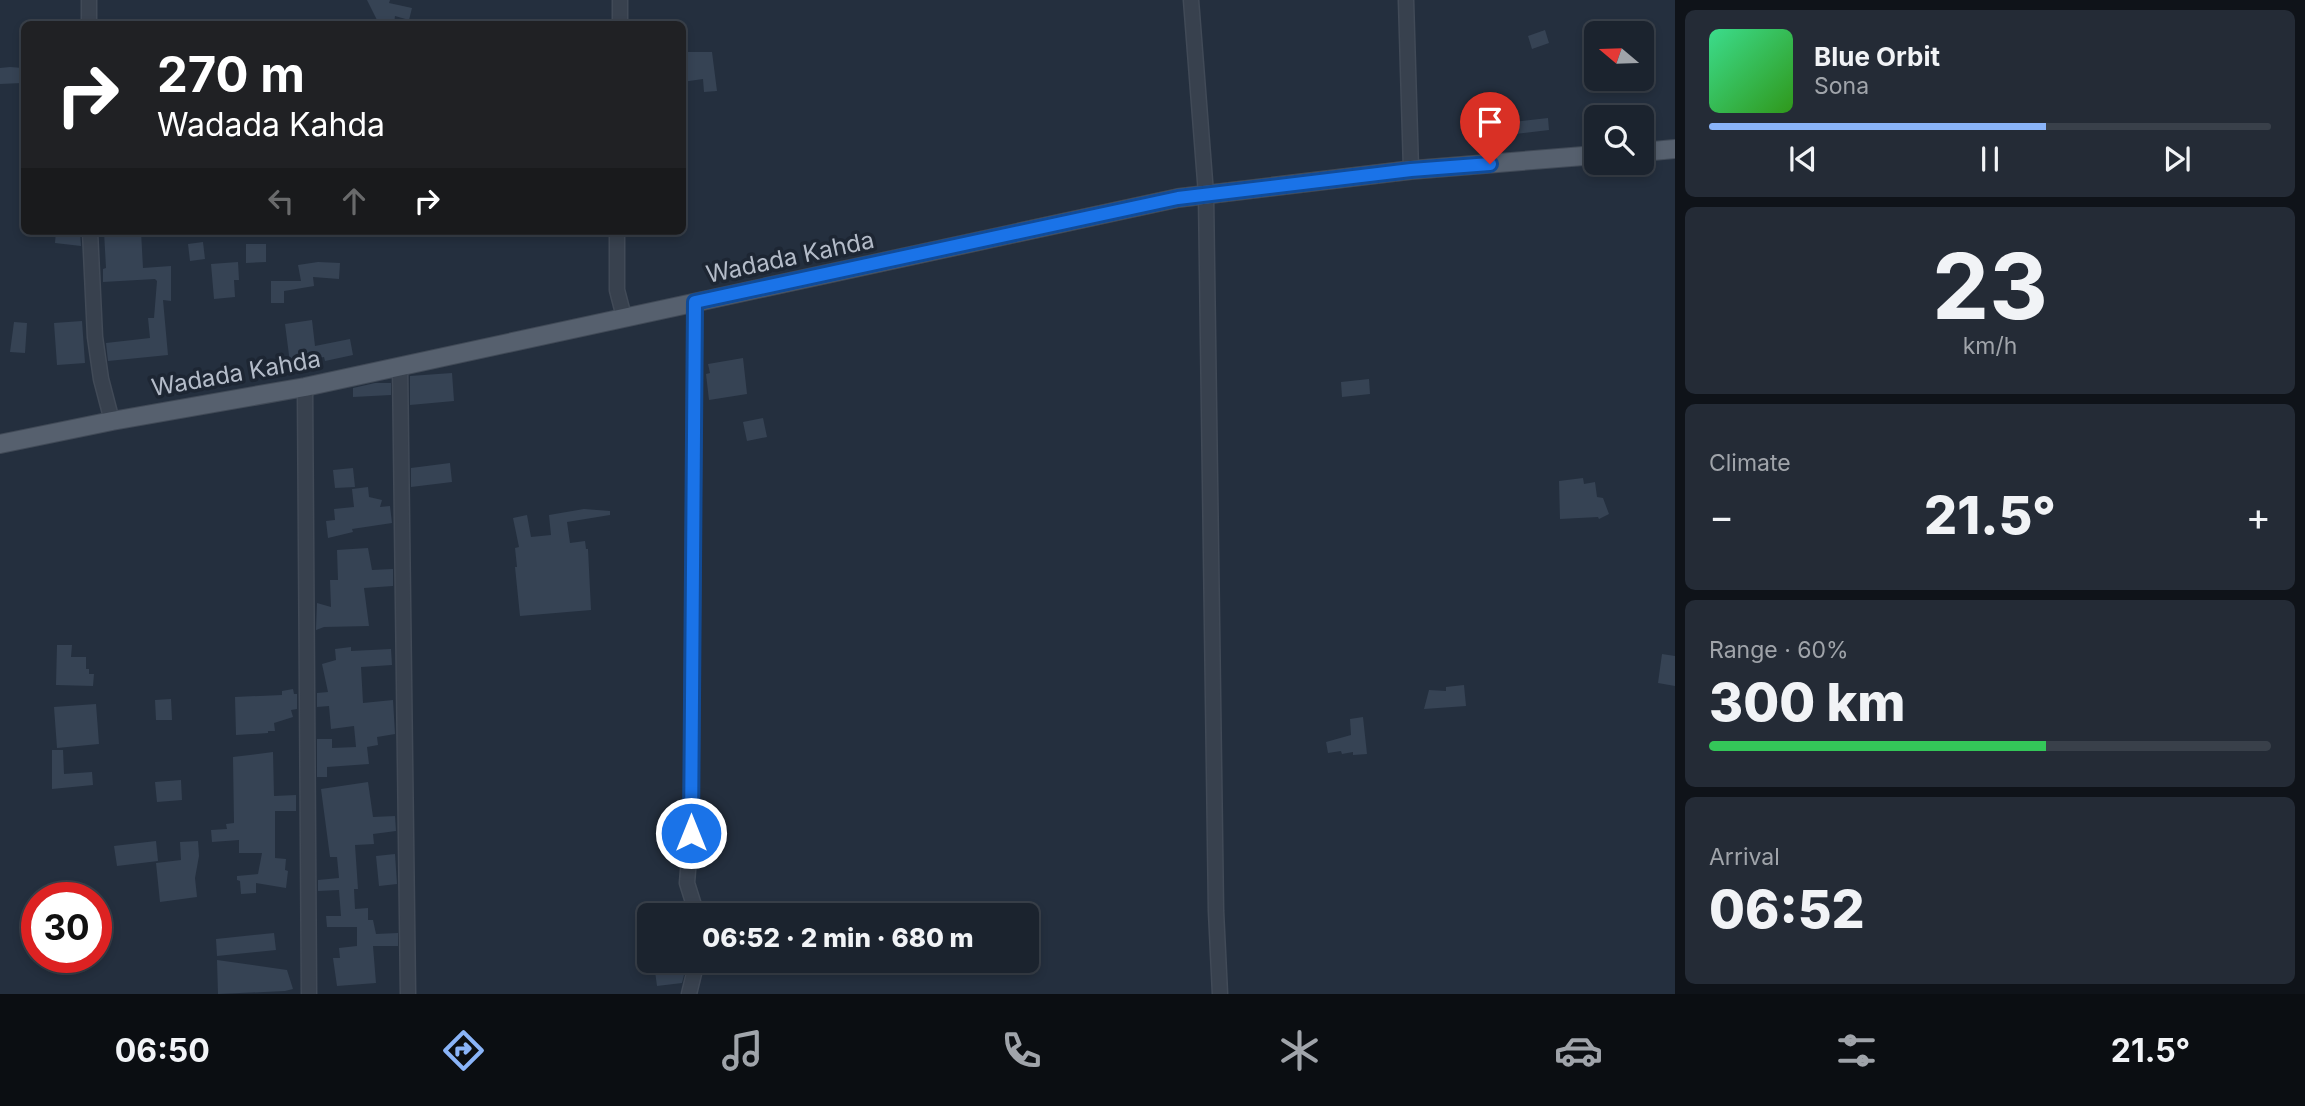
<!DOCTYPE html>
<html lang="en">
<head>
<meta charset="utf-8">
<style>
	:root { --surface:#1b232e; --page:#242b36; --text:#f1f3f6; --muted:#a0a4aa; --line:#39404a; --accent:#8ab4f8 }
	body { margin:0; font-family:Inter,sans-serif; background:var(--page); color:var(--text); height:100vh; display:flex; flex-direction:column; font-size:26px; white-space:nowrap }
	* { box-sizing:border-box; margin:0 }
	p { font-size:23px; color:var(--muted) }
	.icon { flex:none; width:38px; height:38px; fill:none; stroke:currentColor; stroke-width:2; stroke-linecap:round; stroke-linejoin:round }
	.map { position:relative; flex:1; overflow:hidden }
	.side { display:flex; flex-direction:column; gap:10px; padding:10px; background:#0f1319; width:630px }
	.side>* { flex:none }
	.top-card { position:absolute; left:21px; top:21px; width:665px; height:214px; border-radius:10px; box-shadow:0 4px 10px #0003,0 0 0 2px var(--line); background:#202124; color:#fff; overflow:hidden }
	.needle { width:46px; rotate:289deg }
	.tools { position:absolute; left:1584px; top:21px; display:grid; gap:14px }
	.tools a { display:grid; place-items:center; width:70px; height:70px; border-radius:10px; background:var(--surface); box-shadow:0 4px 10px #0003,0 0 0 2px var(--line); font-size:35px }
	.speed { position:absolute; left:21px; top:882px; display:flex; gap:14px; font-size:35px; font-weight:700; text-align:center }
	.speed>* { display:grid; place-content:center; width:91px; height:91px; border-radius:50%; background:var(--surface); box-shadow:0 4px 10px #0003,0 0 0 2px var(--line); line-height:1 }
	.speed .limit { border:10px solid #d22; background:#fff; color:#111 }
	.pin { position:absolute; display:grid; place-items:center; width:60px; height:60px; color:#fff; margin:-72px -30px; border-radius:50% 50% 50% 0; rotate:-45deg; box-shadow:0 0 7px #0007 }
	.pin .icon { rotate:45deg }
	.me { position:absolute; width:77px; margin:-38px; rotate:0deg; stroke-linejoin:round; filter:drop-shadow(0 0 5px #0008) }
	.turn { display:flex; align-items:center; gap:24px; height:147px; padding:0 21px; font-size:32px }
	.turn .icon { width:91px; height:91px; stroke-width:2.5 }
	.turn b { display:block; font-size:49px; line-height:60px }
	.lanes { display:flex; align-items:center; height:66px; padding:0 21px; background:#0003; justify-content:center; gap:35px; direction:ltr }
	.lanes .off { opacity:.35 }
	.big { font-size:52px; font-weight:800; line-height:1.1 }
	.side .card { flex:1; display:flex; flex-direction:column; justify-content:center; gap:10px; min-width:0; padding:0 24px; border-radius:10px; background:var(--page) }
	.side .dial { align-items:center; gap:0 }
	.dial b { font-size:91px; line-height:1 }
	.song { display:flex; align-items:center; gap:21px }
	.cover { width:84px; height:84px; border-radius:10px; background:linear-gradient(135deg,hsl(150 70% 55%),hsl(110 70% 35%)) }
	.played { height:7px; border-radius:4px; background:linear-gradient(90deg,var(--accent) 60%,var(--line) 60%) }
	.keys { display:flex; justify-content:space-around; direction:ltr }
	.heat { display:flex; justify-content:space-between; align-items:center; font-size:38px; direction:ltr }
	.charge { height:10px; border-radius:5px; background:linear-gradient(90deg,#34c759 60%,var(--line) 0) }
	.trip { position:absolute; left:637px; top:903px; width:402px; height:70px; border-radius:10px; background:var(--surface); box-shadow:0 4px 10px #0003,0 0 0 2px var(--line); font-weight:800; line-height:70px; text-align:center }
	.tabs { display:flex; height:112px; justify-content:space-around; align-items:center; background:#0b0e12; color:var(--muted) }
	.tabs .icon { width:49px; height:49px }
	.tabs .on { color:var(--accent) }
	.tabs b { font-size:32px; color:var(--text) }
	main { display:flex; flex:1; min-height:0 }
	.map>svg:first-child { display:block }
	.building { fill:#364354 }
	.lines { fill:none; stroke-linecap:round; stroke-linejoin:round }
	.minor-casing { stroke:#414a57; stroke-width:17 }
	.major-casing { stroke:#414a57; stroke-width:20 }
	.minor { stroke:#38414e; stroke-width:14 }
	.major { stroke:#56606e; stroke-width:18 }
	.route-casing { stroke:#114b97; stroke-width:18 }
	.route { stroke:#1a73e8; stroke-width:12 }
	.labels { text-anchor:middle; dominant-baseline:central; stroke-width:7; stroke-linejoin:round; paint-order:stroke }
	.street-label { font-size:24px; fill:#b4bcc9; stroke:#1d2633 }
</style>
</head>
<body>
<main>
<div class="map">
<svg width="1675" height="994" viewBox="0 0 1675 994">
	<rect width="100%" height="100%" fill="#242f3e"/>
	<path class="building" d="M367,0H390L389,3L412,8L409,20L395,16L394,24H379Z
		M1545,30L1549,43L1532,49L1528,36Z
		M682,52H712L717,91L704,92L703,79L682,82Z
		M10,67L23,68L22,83L0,84V68Z
		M1548,118L1549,130L1506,135L1505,123Z
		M56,231H80L81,246L55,243Z
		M141,231L143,268L171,266V301L163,300L168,355L108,361L106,343L150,338L148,318H154L157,281L155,279L103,282V269L106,268L104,232Z
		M203,242L205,259L190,261L188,244Z
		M246,244H266V262L246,263Z
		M238,262L239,280H234L235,297L214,299L211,264Z
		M318,262L340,263L339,279L313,277L314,286L284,291V303H271V281H301L298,265Z
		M312,320L315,346L350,339L353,355L325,361L324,357L290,363L285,324Z
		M82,321L85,363L57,365L54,323Z
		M14,322L27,323L25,353L10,352Z
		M743,358L747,394L709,400L706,374L710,373L708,364Z
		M452,373L454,401L410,405V376Z
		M1369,379L1370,394L1342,397L1341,382Z
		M375,383H391V395L353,397V388Z
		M763,418L767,437L747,441L743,422Z
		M450,463L452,482L411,487V468Z
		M353,468L355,487L335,488L333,470Z
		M1583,478L1584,484L1595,482L1597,497L1603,498L1609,514L1599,519L1598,517L1560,519L1559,481Z
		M368,487L369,497L382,500L380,507L390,506L392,523L352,529L353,532L328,538L326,521L335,520L334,509L354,507L352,489Z
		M584,509L610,511V515L567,522L570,543L585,541L586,549H588L591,610L520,616L515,567H517L515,548L519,547L513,518L527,515L531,537L551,535L549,515Z
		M368,548L372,570L393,569V586L364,588L369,626L324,627L316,630L317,603L331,607L330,580H338L337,550Z
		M57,645H72L71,657H86V669H89V674H94L93,686L56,685Z
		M351,647V651L391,649L392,665L361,667L363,703L393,700L395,734L377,737L378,745L367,747L369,764L327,767V777H317V739H332V748L356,747L354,726L331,729L329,706L317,707V693L328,692L322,664L336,660L335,649Z
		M1662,654L1675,656V686L1658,683Z
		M1464,685L1466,706L1424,709L1429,690L1446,691V687Z
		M293,689L294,694H297V709L291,710L293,717L274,723L275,731H268V733L236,735L235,697L282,695V691Z
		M171,699L172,720H156L155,700Z
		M96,704L99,744L57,748L54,707Z
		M1363,717L1367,754L1353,755V752L1342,754L1341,751L1328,753L1326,742L1351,735L1350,719Z
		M52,750H63L64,774L92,772L93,785L52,789Z
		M273,752L274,796L296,795V811H275V858L286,859L285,870L288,871L286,888L256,883V893L241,894L240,881L237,880V876L258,874L262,853H239V840L212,842L211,830L227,829L226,824L234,823L233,757Z
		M181,780L182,800L157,802L155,782Z
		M368,782L373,817L395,816L396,831L373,834L374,844L355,845L358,889H354L355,909L368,908V920H373L376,934L398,933V946H373L376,983L337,986L333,958H340L339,948L357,946V927H327L326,916H341L339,890L318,891V880L339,878L337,857H330L321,789Z
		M156,841L158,861L117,866L114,846Z
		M198,841L199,856L195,878L197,897L160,902L156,863L181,860L180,842Z
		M395,854L397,884L379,886L376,856Z
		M274,933L276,950L217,956L216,939Z
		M217,960L287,970L293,989L285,991L218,994Z
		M673,962V969L686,967L682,983L657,986L654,964Z"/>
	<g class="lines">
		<g class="minor-casing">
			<path id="minor" d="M1191,0L1206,194L1216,911L1220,994
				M1406,0L1411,170
				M89,24V0
				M620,24V0
				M90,231L95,337L101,379L112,421
				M617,231V290L624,317
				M695,302L691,833L687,883L697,915
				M400,366L408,994
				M305,387L309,994
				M689,994L697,961"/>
		</g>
		<g class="major-casing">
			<path id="major" d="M1642,152L1675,149
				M0,444L112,421L305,387L1178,198L1411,170L1596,155"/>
		</g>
		<use href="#minor" class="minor"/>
		<use href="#major" class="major"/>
	</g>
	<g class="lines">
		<g class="route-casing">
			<path id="route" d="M691,833L695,302L1178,198L1411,170L1490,164"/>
		</g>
		<use href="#route" class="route"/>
	</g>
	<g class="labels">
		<g class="street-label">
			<text transform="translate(790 257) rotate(-12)">Wadada Kahda</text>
			<text transform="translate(236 373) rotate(-10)">Wadada Kahda</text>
		</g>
	</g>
</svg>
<div class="tools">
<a><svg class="needle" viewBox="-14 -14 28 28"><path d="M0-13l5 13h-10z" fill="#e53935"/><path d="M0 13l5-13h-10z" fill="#a0a4aa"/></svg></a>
<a><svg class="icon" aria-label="search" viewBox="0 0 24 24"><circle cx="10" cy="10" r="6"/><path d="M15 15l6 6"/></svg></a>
</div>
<div class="speed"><div class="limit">30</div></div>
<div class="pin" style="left:1490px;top:164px;background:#d93025"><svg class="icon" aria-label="arrive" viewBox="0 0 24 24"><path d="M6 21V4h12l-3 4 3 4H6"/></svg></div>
<svg class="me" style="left:691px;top:833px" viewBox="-20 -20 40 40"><circle r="17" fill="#1a73e8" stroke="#fff" stroke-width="3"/><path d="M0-11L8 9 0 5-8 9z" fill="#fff"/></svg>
<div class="trip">06:52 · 2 min · 680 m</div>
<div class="top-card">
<div class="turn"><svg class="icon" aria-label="right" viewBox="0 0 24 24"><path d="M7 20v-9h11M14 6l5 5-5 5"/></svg><div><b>270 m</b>Wadada Kahda</div></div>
<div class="lanes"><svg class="icon off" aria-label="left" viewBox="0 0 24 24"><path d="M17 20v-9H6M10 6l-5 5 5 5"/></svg><svg class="icon off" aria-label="ahead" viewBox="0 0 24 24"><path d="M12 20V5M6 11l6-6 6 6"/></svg><svg class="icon" aria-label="right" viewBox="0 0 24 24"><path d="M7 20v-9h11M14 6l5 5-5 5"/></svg></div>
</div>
</div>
<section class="side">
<div class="card">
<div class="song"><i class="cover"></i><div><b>Blue Orbit</b><p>Sona</p></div></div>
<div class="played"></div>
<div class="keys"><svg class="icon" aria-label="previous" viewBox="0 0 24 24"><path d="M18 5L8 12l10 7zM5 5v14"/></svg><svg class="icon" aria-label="pause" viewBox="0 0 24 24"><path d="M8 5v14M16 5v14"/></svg><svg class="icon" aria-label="next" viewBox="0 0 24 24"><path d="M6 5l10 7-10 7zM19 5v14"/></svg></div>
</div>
<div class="card dial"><b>23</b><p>km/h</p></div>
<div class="card"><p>Climate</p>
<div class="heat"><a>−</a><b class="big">21.5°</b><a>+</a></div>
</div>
<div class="card"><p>Range · 60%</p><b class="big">300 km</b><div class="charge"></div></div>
<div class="card"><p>Arrival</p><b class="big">06:52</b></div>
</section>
</main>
<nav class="tabs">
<b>06:50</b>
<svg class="icon on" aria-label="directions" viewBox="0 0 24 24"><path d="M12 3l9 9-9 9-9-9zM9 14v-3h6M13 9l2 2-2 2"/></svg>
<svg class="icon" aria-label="music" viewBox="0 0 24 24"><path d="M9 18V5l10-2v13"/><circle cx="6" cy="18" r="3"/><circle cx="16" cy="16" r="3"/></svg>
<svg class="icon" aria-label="phone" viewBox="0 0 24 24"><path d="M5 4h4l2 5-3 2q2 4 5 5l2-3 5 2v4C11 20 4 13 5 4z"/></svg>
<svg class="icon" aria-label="climate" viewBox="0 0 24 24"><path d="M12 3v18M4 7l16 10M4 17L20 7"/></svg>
<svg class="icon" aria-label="car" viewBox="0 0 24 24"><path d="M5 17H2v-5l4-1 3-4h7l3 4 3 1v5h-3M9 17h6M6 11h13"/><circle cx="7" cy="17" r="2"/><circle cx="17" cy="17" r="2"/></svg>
<svg class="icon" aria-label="filters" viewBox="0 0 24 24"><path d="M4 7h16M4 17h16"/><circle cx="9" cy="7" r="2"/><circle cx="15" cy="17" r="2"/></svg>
<b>21.5°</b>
</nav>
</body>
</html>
